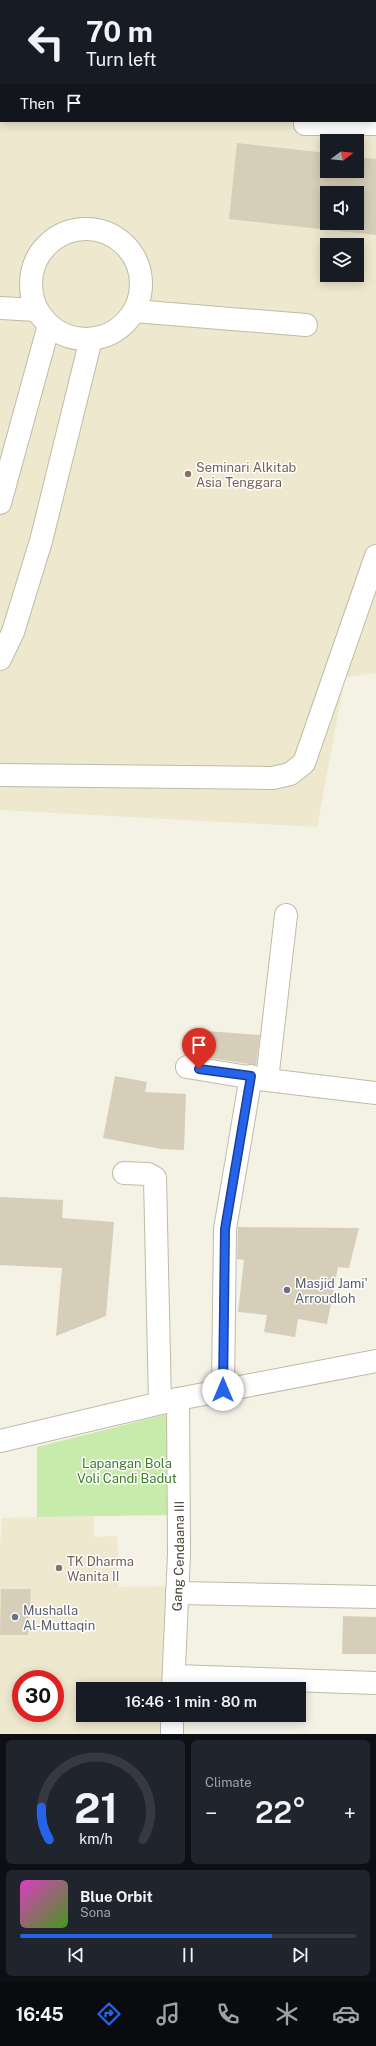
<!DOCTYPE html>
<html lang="en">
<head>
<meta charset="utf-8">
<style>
	:root { --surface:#171b24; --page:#20242c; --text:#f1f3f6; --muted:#9ea1a6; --line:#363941; --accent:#2563eb }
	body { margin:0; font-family:"Public Sans",sans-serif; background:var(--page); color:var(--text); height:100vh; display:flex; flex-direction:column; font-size:15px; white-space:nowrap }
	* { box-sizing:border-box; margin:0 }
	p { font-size:13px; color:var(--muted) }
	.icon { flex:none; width:22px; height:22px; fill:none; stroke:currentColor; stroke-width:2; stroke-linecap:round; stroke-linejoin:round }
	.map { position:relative; height:1734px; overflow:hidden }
	.panel { display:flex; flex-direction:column; gap:6px; padding:6px; background:#0d0f14; flex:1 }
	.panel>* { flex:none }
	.guide { position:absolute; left:0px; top:0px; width:376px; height:122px; box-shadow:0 2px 10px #0003; background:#171b24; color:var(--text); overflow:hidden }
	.needle { width:26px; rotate:74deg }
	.tools { position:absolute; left:320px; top:134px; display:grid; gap:8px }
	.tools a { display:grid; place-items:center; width:44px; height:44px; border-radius:0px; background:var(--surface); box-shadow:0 2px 10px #0003; font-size:20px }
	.speed { position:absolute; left:12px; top:1670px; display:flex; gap:8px; font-size:20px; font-weight:700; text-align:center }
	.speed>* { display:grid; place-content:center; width:52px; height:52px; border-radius:50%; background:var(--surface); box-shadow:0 2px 10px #0003; line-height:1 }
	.speed .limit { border:6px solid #d22; background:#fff; color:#111 }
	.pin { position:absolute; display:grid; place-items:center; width:34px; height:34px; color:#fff; margin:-41px -17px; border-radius:50% 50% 50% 0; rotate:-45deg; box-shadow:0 0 4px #0007 }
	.pin .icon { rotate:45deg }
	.me { position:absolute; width:44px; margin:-22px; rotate:0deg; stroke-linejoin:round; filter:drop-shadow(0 0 3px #0008) }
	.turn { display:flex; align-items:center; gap:14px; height:84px; padding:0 20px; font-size:18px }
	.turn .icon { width:52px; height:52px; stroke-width:2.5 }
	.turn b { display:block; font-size:28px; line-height:34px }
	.then { display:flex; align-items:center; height:38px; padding:0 20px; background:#0003; gap:8px; font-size:15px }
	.big { font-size:30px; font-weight:600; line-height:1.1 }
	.panel .widget { flex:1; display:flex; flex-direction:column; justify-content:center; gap:6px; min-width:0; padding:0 14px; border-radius:6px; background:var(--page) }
	.panel .dial { align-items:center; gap:0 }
	.dial svg { height:104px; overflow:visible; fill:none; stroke:var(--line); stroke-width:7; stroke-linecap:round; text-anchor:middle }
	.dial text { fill:var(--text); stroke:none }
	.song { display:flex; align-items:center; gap:12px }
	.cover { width:48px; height:48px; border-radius:6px; background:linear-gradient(135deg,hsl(310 70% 55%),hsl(100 70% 35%)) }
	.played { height:4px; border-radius:2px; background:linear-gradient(90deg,var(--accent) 75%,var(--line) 75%) }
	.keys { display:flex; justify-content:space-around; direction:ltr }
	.heat { display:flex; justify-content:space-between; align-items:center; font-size:22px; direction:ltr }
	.panel .tiles { flex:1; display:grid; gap:6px; grid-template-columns:1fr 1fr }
	.widget:last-child { grid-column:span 2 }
	.trip { position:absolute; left:76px; top:1682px; width:230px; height:40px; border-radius:0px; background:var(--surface); box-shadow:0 2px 10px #0003; font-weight:600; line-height:40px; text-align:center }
	.dock { display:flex; height:64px; justify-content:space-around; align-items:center; background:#090b0e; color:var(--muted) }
	.dock .icon { width:28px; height:28px }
	.dock .active { color:var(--accent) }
	.dock b { font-size:18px; color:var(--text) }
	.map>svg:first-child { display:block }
	.education { fill:#eee8ce; fill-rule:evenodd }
	.green { fill:#c7ebab }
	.building { fill:#d6ceb9; fill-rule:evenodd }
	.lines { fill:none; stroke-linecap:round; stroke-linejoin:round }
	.minor-casing { stroke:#c0baa7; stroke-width:24 }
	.minor { stroke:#fff; stroke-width:22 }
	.route-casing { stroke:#184099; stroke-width:10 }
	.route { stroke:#2563eb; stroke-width:7 }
	.education-dot { fill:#8d6e63; stroke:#fff; stroke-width:1.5 }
	.worship-dot { fill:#6b7280; stroke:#fff; stroke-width:1.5 }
	.labels { text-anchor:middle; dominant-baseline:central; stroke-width:3; stroke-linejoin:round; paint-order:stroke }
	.education-label { font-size:13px; fill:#785e54; stroke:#fff; text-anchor:start }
	.worship-label { font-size:13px; fill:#5b616d; stroke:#fff; text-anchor:start }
	.park-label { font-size:13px; fill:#3c7c24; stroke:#fff }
	.street-label { font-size:13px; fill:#464134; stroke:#fff }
</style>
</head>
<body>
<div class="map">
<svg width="376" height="1734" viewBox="0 0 376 1734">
	<rect width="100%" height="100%" fill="#f4f1e5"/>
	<path class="education" d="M0,0H376V673L345,677L317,827L0,810ZM1,1H375V121H1ZM327,141H357V171H327ZM327,193H357V223H327ZM327,245H357V275H327Z
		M94,1516V1537L117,1536L119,1587L172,1586L170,1689H83V1715H170L167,1734H0V1548L2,1518ZM21,1679H55V1713H21Z"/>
	<path class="green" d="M172,1413L173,1515L37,1517V1447Z"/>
	<path class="building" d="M237,143L327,153V171H357V157L376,159V235L229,219ZM327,193H357V223H327Z
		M206,1031L260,1035L256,1065L203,1057Z
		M115,1076L147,1082L145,1092L186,1094L184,1150L161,1149L103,1138Z
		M0,1197L63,1200L62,1218L114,1222L106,1316L56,1336L62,1268L0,1265Z
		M238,1227L359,1228L349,1268L338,1267L327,1324L298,1319L295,1337L264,1332L267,1315L238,1312L244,1260L237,1259Z
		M1,1589H31L28,1635H0Z
		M343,1616L376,1617V1654H342Z"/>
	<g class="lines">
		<g class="minor-casing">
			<g id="minor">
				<path d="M305,124H376"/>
				<circle cx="86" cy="284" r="55"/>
				<path d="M0,308L37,310"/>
				<path d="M134,311L306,325"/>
				<path d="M0,503L49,325"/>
				<path d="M0,659L13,632L41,541L91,339"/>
				<path d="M0,775L273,778L290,774L304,763L376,556"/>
				<path d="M286,915L267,1080L376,1093"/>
				<path d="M187,1067L266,1080"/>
				<path d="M124,1173L148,1174L155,1178L160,1403"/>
				<path d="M223,1390L225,1229L251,1076"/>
				<path d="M0,1441L178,1399L376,1361"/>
				<path d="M177,1593L376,1597"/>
				<path d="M174,1676L376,1683"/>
				<path id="s1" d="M173,1689L179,1554L178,1399"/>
				<path d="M172,1734V1715"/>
			</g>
		</g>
		<use href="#minor" class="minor"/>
	</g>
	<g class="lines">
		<g class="route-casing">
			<path id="route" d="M199,1069L251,1076L225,1229L223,1390"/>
		</g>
		<use href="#route" class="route"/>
	</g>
	<g class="education-dot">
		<circle cx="188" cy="474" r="4"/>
		<circle cx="59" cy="1568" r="4"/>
	</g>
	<g class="worship-dot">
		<circle cx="287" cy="1290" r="4"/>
		<circle cx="15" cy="1617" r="4"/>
	</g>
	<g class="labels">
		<g class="education-label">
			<text x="196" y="467">Seminari Alkitab<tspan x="196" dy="15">Asia Tenggara</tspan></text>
			<text x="67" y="1561">TK Dharma<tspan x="67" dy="15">Wanita II</tspan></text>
		</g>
		<g class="worship-label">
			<text x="295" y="1283">Masjid Jami'<tspan x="295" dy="15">Arroudloh</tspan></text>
			<text x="23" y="1610">Mushalla<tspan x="23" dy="15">Al-Muttaqin</tspan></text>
		</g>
		<g class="park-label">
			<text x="127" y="1463">Lapangan Bola<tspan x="127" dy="15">Voli Candi Badut</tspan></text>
		</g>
		<g class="street-label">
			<text stroke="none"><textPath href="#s1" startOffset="133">Gang Cendaana III</textPath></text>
		</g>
	</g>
</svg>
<div class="tools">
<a><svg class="needle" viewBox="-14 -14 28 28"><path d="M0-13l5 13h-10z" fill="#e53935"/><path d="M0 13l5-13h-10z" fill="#9ea1a6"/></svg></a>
<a><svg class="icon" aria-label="sound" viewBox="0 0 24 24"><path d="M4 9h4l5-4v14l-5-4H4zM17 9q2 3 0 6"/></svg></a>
<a><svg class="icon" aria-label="layers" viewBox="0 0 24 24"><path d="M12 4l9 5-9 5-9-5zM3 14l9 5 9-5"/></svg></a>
</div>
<div class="speed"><div class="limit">30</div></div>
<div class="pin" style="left:199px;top:1069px;background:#d93025"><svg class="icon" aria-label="arrive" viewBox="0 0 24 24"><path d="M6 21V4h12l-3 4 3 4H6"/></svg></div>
<svg class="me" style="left:223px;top:1390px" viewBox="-20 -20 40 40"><circle r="19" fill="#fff"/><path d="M0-13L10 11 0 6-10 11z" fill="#2563eb"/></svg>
<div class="trip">16:46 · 1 min · 80 m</div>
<div class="guide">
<div class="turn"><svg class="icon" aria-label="left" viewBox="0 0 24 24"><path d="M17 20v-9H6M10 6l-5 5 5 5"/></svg><div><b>70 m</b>Turn left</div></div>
<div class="then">Then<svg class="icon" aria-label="arrive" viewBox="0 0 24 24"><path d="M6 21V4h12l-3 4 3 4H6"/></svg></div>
</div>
</div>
<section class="panel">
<div class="tiles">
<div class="widget dial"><svg viewBox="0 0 100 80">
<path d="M14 69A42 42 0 1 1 86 69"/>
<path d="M14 69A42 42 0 0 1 8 44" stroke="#2563eb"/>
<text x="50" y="56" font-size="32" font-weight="700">21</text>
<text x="50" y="72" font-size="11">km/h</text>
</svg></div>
<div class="widget"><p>Climate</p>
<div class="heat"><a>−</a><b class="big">22°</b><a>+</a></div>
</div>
<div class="widget">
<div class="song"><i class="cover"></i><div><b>Blue Orbit</b><p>Sona</p></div></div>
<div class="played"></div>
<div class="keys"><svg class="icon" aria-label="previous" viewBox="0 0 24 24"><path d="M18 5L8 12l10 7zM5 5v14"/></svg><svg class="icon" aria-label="pause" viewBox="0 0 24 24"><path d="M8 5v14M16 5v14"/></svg><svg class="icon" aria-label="next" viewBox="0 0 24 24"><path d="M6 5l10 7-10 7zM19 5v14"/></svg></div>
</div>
</div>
</section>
<nav class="dock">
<b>16:45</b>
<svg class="icon active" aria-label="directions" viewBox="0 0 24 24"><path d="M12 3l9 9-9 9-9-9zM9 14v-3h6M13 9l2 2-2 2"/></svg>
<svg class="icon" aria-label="music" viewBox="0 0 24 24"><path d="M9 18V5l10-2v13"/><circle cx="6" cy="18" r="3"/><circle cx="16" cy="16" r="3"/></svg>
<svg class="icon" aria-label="phone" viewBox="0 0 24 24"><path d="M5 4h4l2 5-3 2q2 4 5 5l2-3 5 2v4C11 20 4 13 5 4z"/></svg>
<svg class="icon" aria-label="climate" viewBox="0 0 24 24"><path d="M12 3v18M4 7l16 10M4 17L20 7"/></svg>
<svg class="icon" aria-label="car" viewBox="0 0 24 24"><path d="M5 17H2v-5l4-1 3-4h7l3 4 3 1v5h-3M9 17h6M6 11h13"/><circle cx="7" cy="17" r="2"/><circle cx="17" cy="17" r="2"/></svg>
</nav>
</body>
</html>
